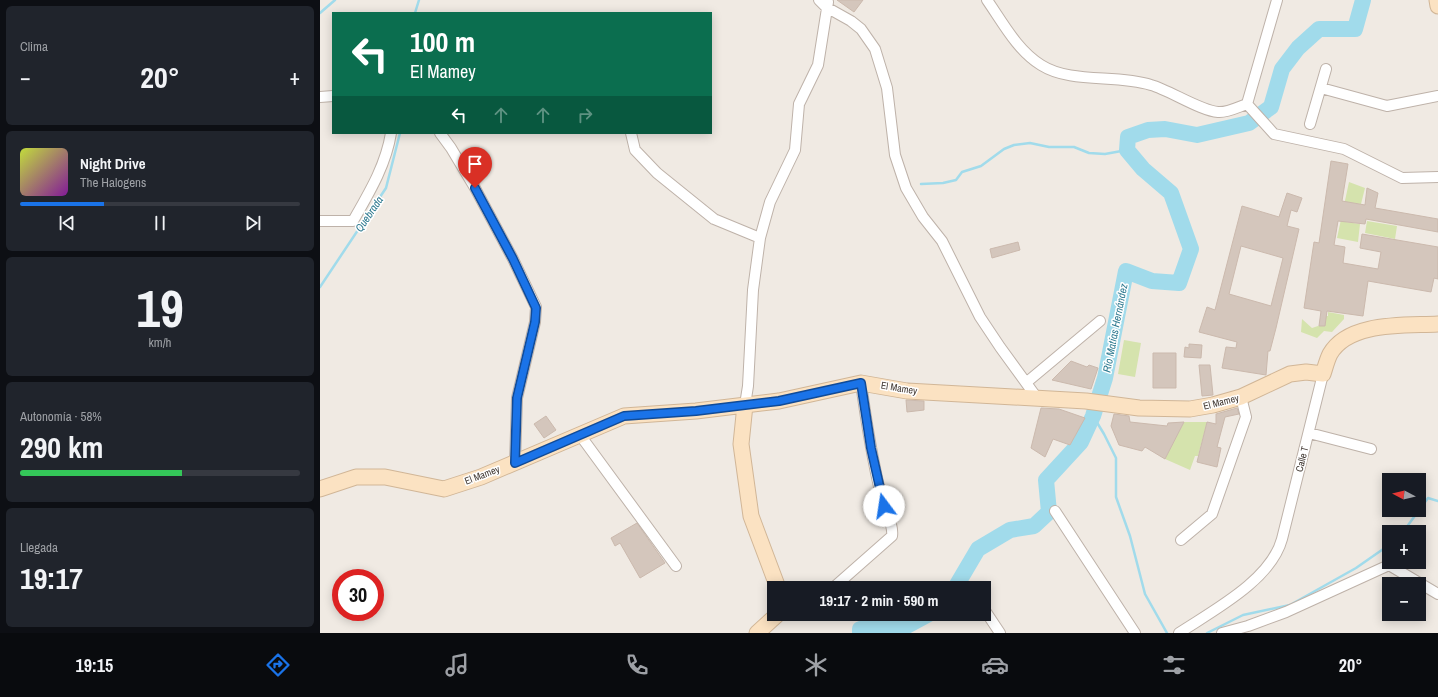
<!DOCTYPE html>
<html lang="es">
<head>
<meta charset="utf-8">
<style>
	:root { --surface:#171b24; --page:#20242c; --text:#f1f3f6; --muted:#9ea1a6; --line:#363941; --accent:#1a73e8 }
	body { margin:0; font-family:"Archivo Narrow",sans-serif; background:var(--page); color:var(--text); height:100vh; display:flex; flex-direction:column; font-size:15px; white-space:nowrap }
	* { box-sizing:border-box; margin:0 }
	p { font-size:13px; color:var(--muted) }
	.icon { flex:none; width:22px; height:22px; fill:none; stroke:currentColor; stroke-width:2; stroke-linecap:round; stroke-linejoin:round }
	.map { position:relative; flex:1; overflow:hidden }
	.side { display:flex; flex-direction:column; gap:6px; padding:6px; background:#0d0f14; width:320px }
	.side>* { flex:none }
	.guide { position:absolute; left:12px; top:12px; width:380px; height:122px; border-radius:0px; box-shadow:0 2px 10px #0003; background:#0b6e4f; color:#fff; overflow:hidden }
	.needle { width:26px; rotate:277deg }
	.tools { position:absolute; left:1062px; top:473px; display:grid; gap:8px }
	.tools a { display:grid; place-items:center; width:44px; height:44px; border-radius:0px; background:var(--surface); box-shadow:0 2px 10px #0003; font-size:20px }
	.speed { position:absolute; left:12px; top:569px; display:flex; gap:8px; font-size:20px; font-weight:700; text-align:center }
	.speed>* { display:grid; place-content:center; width:52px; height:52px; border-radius:50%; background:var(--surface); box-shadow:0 2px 10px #0003; line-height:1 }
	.speed .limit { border:6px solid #d22; background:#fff; color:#111 }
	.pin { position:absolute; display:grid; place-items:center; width:34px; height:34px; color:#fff; margin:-41px -17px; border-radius:50% 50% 50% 0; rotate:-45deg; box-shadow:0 0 4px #0007 }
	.pin .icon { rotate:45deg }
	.me { position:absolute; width:44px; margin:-22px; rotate:346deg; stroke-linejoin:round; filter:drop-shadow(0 0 3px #0008) }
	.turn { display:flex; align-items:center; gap:14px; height:84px; padding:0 12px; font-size:18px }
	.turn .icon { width:52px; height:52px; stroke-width:2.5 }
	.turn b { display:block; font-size:28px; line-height:34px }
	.lanes { display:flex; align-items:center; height:38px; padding:0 12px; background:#0003; justify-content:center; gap:20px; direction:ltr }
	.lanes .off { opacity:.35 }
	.big { font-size:30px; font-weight:700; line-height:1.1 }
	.side .tile { flex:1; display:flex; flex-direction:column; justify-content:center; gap:6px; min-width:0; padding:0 14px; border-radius:6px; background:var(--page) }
	.side .dial { align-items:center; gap:0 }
	.dial b { font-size:52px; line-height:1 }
	.song { display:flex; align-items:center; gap:12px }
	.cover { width:48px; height:48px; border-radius:6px; background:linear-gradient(135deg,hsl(70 70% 55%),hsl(290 70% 35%)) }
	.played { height:4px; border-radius:2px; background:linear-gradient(90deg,var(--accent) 30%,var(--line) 30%) }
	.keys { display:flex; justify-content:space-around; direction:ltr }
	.heat { display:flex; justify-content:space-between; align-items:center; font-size:22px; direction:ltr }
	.charge { height:6px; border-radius:3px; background:linear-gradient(90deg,#34c759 58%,var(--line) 0) }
	.trip { position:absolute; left:447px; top:581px; width:224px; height:40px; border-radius:0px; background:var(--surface); box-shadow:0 2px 10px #0003; font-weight:700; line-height:40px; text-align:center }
	.tab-bar { display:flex; height:64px; justify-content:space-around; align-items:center; background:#090b0e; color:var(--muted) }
	.tab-bar .icon { width:28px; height:28px }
	.tab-bar .selected { color:var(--accent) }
	.tab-bar b { font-size:18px; color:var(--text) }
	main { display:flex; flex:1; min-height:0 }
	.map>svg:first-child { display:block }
	.green { fill:#d5e3ad }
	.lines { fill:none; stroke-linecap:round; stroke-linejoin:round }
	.stream { stroke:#a1dbeb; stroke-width:2.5 }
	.river { stroke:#a1dbeb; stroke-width:16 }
	.building { fill:#d4c6bc; stroke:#cbb9ad; fill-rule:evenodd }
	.street-casing { stroke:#beb2a9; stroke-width:12 }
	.secondary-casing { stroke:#d1b697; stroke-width:17 }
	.street { stroke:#fff; stroke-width:10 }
	.secondary { stroke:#fbe2c2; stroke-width:15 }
	.route-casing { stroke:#114b97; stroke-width:10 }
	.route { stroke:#1a73e8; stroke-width:7 }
	.labels { text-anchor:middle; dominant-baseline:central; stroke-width:3; stroke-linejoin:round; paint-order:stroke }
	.street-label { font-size:10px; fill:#423933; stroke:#fff }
	.water-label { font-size:11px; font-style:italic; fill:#2e7a90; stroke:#fff }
</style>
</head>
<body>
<main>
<section class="side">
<div class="tile"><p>Clima</p>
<div class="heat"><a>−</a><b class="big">20°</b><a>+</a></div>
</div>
<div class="tile">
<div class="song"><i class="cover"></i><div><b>Night Drive</b><p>The Halogens</p></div></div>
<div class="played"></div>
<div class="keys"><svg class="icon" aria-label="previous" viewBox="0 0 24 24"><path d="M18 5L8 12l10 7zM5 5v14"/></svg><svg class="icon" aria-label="pause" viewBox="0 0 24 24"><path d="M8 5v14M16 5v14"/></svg><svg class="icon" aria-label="next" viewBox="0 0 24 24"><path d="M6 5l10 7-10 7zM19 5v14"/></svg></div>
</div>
<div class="tile dial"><b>19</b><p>km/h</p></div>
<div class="tile"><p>Autonomía · 58%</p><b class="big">290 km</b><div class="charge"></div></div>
<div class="tile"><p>Llegada</p><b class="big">19:17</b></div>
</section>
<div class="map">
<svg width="1118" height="633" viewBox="0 0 1118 633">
	<rect width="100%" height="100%" fill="#f0eae3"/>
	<path class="green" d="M1029,182L1045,188L1041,204L1028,203L1026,222L1040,224L1038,242L1017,238Z
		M1047,221L1077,226L1075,239L1045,233Z
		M1008,312L1024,315V319L1012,332L1004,331L997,338L981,332L982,319L992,328L1004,324L1005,316H1008Z
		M804,340L821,343L815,377L798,374Z
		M864,422H887L878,456H875L870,470L845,459Z"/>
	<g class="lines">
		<path class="stream" d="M0,13L15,0
			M95,13L99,0
			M601,184L623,183L636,180L642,172L661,166L684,149L694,145L710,143L729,147H754L769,153L785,154L807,150
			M0,287L66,188L80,133
			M773,416L784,434L796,458V497L810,536L825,594L847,633
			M1083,532L1108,498L1118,501
			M887,633L923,615L970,605L1036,568L1069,545"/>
		<path class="river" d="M635,588L658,549L690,530L714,526L729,512L726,480L761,442L773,416L785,378L806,271L832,281L859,283L871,249L851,193L823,169L807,150L808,137L828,130L845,129L877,135L929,123L951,107L962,69L978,48L999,29H1035L1043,0
			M540,633V629L551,627L583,628L609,614"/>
	</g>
	<path class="building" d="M517,0H543L534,12Z
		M1011,161L1028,164L1022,201L1045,205L1047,188L1058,193L1055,208L1118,219V232L1046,219L1045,224L1018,221L1014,245L1025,247L1023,263L1058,269L1061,252L1040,248L1042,234L1118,247V279L1114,278L1111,292L1048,281L1043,316L1007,311L1005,326H999L1001,311L984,308L994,242L999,243Z
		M967,193L982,198L977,212L971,210L967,226L979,229L956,328L950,351H948L946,375L902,368L906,347L916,348L917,342L879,332L887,307L895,310L922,206L959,217ZM921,246L963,258L951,306L909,294Z
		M698,242L700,250L672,258L670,249Z
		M869,344L882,345L881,358L864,357L865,347L869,348Z
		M833,353H856V388H833Z
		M751,361L767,367L769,365L778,368L771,389L732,380Z
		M879,365H890L893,395L882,396Z
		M586,400L604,401V410L587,412Z
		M721,408L739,409L765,418L750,445L733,439L725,457L711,448Z
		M917,408L919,414L905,417L897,447L901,448L897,467L877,462L887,422L896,424V414Z
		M794,414L809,416L810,422L847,426L848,423L864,422L845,459L825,447L822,451L799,445L791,426Z
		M226,416L236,430L224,438L214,424Z
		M317,523L345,563L320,578L300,543L295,546L291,538Z"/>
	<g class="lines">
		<g class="street-casing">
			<path id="street" d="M499,0L506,7L531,21L541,29L555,49L567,88L575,155L586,188L603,217L622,241L660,317L680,347L717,398
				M667,0C683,23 697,50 721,65C751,84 796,74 831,85C849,90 881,111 898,112C907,113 918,107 927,104
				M1001,88L1067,106L1118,96
				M0,97L13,96
				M927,104L954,134L1024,149L1082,178L1118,177
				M927,104L957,0
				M990,124L1006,69
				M120,133L131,148L155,188L193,259L216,307L215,322L197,398L195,463
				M311,133L315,150L337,173L394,219L440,238
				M0,221H33C49,193 66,165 71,133
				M707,382L780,321
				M425,405L428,386L433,290L440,238L450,202L475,150L479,104L498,65L508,2
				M989,433L1051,449
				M260,435L356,566
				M735,511L815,633
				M861,540L892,514L926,417L921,397
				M513,588L572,536C574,525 564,507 561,495C552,458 546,420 541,383
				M664,609L680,633
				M859,633C894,610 951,580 962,539L1003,374
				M902,633L928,626L966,612L1069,565L1118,594"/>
		</g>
		<g class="secondary-casing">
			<path id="secondary" d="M1117,0L1118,6
				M425,405L421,444L431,516L458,588
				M0,489L36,477H65L124,489L161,477L304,416L376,411L459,401L541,383L587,391L766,401L819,408L870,409L893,405L921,397L970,374L986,372L1003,374C1005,368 1007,360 1010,354C1029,321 1086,326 1118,324
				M437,633L458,614"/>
		</g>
		<use href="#street" class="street"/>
		<use href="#secondary" class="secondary"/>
	</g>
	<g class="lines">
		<g class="route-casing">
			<path id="route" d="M155,188L193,259L216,308L215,322L197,398L195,463L304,416L376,411L459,401L541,383L551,448L564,506"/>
		</g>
		<use href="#route" class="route"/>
	</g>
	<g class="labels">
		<g class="street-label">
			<text transform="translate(579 388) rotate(9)">El Mamey</text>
			<text transform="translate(901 402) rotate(-14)">El Mamey</text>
			<text transform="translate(982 459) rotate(-76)">Calle T</text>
			<text transform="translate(162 475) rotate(-21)">El Mamey</text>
		</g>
		<g class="water-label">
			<text transform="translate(49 214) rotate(-56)">Quebrada</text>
			<text transform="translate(795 328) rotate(-79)">Río Matías Hernández</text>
		</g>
	</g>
</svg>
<div class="tools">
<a><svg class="needle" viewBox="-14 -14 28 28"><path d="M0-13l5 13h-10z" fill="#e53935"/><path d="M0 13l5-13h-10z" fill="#9ea1a6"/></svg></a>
<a>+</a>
<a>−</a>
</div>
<div class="speed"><div class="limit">30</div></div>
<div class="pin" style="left:155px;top:188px;background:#d93025"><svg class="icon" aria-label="arrive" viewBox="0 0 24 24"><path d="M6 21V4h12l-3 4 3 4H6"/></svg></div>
<svg class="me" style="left:564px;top:506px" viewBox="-20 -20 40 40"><circle r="19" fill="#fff"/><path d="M0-13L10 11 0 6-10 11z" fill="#1a73e8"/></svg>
<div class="trip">19:17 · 2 min · 590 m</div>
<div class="guide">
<div class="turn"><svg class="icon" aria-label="left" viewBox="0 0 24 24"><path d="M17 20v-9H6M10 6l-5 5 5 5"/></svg><div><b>100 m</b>El Mamey</div></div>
<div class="lanes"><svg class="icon" aria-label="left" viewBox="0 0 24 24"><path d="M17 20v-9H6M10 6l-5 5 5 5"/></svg><svg class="icon off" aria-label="ahead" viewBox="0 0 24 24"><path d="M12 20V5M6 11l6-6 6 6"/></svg><svg class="icon off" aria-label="ahead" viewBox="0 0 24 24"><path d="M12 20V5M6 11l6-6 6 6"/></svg><svg class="icon off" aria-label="right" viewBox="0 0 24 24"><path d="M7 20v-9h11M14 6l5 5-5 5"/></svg></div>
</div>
</div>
</main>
<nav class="tab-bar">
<b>19:15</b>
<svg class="icon selected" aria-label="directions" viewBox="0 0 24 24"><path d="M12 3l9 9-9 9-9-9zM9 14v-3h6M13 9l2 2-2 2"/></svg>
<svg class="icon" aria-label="music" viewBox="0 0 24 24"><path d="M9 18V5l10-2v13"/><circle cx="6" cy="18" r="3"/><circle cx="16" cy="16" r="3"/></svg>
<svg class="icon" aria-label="phone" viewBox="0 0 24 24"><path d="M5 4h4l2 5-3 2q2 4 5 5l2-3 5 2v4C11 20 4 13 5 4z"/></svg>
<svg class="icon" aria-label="climate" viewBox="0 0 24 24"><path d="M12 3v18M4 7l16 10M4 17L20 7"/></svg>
<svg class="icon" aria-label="car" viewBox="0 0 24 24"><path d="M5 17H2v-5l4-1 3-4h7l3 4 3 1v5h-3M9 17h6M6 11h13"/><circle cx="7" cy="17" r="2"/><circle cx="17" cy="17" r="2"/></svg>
<svg class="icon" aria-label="filters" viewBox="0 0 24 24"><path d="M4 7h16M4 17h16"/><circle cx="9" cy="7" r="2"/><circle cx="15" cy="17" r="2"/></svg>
<b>20°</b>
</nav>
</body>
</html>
